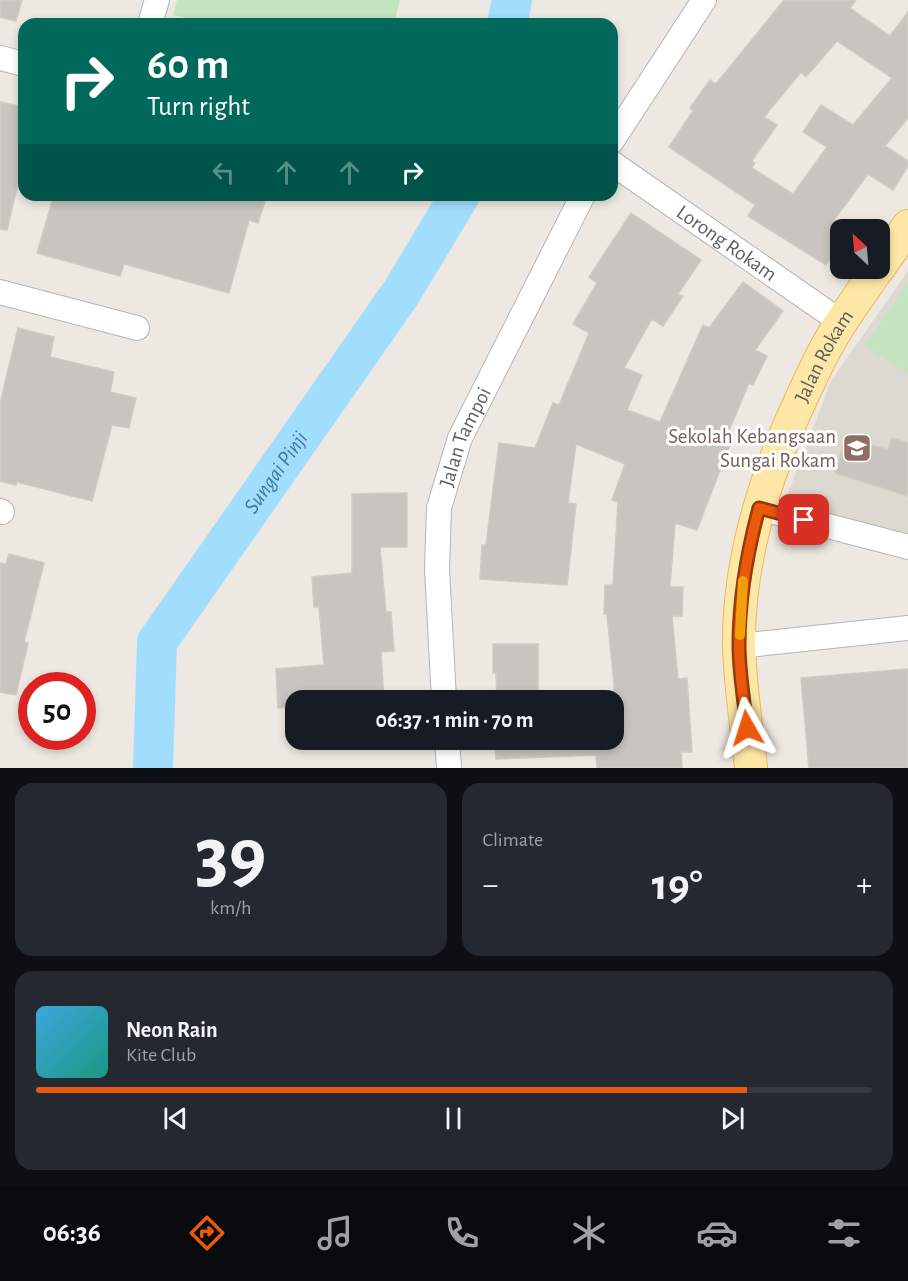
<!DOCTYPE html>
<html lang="en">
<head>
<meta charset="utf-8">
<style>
	:root { --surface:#171b24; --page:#242831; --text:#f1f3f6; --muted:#9ea1a6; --line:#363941; --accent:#ea580c }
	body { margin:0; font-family:"Alegreya Sans",sans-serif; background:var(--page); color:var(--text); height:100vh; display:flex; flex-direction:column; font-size:22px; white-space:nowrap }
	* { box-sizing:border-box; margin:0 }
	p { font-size:20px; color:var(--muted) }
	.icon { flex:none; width:33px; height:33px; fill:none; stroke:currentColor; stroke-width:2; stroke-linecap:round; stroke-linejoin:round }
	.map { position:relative; height:768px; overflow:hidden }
	.drawer { display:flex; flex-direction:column; gap:15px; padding:15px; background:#0d0f14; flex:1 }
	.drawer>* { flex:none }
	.hud { position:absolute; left:18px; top:18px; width:600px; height:183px; border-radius:18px; box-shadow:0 3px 9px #0003; background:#00695c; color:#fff; overflow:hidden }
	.needle { width:39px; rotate:334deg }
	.tools { position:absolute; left:830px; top:219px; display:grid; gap:12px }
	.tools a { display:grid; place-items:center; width:60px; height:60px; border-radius:12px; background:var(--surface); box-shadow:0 3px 9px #0003; font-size:30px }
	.speed { position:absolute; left:18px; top:672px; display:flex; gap:12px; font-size:30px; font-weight:700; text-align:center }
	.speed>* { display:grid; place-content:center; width:78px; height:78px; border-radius:50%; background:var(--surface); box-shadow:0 3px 9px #0003; line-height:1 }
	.speed .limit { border:9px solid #d22; background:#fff; color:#111 }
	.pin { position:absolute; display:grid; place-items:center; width:51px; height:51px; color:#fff; margin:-26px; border-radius:12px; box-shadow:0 3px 9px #0006 }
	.me { position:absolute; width:66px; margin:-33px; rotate:354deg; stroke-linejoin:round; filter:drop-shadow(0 0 4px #0008) }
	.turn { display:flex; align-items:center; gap:21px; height:126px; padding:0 30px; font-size:27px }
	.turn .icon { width:78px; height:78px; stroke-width:2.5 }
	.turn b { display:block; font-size:42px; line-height:51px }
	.lanes { display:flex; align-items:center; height:57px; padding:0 30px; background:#0003; justify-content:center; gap:30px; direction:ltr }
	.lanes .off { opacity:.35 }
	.big { font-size:45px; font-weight:600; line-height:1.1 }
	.drawer .tile { flex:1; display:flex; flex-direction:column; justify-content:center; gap:9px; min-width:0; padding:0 21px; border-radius:18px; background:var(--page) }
	.drawer .dial { align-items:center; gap:0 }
	.dial b { font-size:78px; line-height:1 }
	.song { display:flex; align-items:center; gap:18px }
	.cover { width:72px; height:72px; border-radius:9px; background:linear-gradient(135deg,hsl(200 70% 55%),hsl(170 70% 35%)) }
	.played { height:6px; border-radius:3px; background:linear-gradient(90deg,var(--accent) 85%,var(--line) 85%) }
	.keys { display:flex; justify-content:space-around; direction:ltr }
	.heat { display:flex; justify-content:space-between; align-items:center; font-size:33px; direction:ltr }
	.drawer .tiles { flex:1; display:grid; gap:15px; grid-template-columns:1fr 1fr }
	.tile:last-child { grid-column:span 2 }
	.trip { position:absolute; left:285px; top:690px; width:339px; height:60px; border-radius:18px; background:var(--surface); box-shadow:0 3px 9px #0003; font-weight:600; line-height:60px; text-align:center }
	.tab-bar { display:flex; height:96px; justify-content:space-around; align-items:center; background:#090b0e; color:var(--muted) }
	.tab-bar .icon { width:42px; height:42px }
	.tab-bar .current { color:var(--accent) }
	.tab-bar b { font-size:27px; color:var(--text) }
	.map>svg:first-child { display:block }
	.education { fill:#ddd8d0 }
	.green { fill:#c2e4be }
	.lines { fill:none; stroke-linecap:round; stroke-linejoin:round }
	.river { stroke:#a1ddfd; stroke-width:40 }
	.building { fill:#c8c4bf; stroke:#d1cac0; stroke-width:1.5; fill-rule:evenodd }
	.minor-casing { stroke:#b2b5b9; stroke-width:26 }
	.major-casing { stroke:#eeb759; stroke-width:34 }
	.minor { stroke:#fff; stroke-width:24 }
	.major { stroke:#fde7a6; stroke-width:32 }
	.route-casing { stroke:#983908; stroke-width:15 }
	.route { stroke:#ea580c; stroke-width:10 }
	.slow { stroke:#f59e0b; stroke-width:10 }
	.labels { text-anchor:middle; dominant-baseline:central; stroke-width:6; stroke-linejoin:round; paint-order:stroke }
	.street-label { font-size:21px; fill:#5a5e62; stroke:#fff }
	.education-label { font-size:21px; fill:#785e54; stroke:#fff; text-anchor:end }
	.water-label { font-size:22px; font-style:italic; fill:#3c7aa6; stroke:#fff }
</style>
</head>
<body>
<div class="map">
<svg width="908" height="768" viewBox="0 0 908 768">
	<rect width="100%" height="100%" fill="#ede9e2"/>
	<path class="education" d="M908,271V547L780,514L831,381Z"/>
	<path class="green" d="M177,0H400L394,24H210L173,15Z
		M908,284V373L864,346Z"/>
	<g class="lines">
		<g class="river">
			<path d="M507,24L512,0"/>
			<path id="s1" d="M153,768L157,642L401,293L460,195"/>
		</g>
	</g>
	<path class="building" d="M0,0H22L16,21L0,17Z
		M784,0H856L850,8L890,36L908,12V118L885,146L908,161V166L893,190L868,174L834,220L840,224V242L826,265L748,216L755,205L669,147L693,111L690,108L710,80L716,84ZM837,41L892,78L853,125L821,105L803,132L827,147L793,194L752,168L755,163L752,161L777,125L764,117L801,72L806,77Z
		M0,102L24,107V172L21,171L7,230L0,229Z
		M54,195H267L258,223L249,220L229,293L124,264L120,276L37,253Z
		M631,213L701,260L678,294L683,296L663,326L652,319L624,368L642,375L627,410L660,422L703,325L709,328L743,282L783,311L755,350L767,356L753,385L749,383L723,445L729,447L697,530L675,523L670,587H683L682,616H672L678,679L687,678L692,752H681L682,768H597L596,755L496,759L495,740H614V685L607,614H604L605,585H613L618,502L612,500L625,464L576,444L568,503L576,504L567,585L480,579L482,545H486L499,443L535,448L553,403L559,405L589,333L573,324L597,283L589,277Z
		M18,328L54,337L50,357L114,372L110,392L136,398L129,428L112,425L92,501L17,482L16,485L0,481V404Z
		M846,437L888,450L892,438L908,443V496L835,473Z
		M407,493V547H380L386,612H391L394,651L381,652L384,700H296V707L278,708L276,669L324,665L319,607H314L312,577L352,573V494Z
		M9,554L44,563L24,642L28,643L16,695L0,692V563L6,564Z
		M493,644H538V700H497L496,673H493Z
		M908,669V768H809L801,678Z"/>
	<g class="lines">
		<g class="minor-casing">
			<g id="minor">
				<path d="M150,24L157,0"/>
				<path d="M0,58L24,64"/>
				<path d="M612,141L704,0"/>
				<path id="s2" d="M612,163L841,322"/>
				<path d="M0,292L137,328"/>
				<path d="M759,508L908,547"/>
				<path d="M0,511L2,512"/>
				<path d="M739,646L908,628"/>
				<path id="s3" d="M444,700L437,569L439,508L460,438L583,195"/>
				<path d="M447,740L449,768"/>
			</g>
		</g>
		<g class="major-casing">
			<g id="major">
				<path d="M879,268L908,226"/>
				<path id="s4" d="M751,768C747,728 740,686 739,646C738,559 765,475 802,397C814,371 826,345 842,321C854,303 866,286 878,268"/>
			</g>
		</g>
		<use href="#minor" class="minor"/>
		<use href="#major" class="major"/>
	</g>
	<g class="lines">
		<g class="route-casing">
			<path id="route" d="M747,728C744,700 739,672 739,645C739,598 747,553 759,508L804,520"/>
		</g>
		<use href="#route" class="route"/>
		<path class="slow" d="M740,635L743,581"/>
	</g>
	<defs>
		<g id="school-square" transform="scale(1.5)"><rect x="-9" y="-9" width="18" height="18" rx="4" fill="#8d6e63" stroke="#fff"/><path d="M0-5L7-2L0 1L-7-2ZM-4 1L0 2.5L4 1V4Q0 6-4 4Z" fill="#fff"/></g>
	</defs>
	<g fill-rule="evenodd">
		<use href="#school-square" x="857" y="448"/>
	</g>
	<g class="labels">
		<g class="street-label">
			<text stroke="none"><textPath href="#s2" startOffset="140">Lorong Rokam</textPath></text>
			<text stroke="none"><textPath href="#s4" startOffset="428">Jalan Rokam</textPath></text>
			<text stroke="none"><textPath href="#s3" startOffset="268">Jalan Tampoi</textPath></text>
		</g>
		<g class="education-label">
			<text x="836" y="436">Sekolah Kebangsaan<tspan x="836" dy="24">Sungai Rokam</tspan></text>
		</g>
		<g class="water-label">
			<text stroke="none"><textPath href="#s1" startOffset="333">Sungai Pinji</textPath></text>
		</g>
	</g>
</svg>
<div class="tools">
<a><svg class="needle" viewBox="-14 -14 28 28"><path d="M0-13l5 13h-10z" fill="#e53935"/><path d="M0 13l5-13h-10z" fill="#9ea1a6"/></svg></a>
</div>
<div class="speed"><div class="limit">50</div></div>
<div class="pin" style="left:804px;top:520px;background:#d93025"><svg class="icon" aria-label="arrive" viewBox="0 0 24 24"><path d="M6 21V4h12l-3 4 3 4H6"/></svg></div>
<svg class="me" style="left:747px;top:728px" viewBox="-20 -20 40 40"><path d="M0-17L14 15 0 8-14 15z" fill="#ea580c" stroke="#fff" stroke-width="4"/></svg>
<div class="trip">06:37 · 1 min · 70 m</div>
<div class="hud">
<div class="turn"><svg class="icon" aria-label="right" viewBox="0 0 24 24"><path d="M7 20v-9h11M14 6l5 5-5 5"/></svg><div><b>60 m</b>Turn right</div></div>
<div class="lanes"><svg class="icon off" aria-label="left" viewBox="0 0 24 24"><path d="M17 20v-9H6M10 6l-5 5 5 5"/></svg><svg class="icon off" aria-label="ahead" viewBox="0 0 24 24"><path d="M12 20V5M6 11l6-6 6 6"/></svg><svg class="icon off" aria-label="ahead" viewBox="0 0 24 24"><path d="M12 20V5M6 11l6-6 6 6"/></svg><svg class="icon" aria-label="right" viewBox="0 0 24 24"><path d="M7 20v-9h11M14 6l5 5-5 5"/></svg></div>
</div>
</div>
<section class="drawer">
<div class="tiles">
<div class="tile dial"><b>39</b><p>km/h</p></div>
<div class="tile"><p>Climate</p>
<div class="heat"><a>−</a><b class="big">19°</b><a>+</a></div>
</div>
<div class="tile">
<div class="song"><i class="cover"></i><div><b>Neon Rain</b><p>Kite Club</p></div></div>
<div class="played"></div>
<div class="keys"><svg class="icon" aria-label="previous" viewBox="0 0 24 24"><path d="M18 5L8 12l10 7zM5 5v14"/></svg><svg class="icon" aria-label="pause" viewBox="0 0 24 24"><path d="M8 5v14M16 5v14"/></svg><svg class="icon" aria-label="next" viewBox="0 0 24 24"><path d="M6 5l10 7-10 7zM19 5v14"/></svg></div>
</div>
</div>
</section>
<nav class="tab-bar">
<b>06:36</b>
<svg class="icon current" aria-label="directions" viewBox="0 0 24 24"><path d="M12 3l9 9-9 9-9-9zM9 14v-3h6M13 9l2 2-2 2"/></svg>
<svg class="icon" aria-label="music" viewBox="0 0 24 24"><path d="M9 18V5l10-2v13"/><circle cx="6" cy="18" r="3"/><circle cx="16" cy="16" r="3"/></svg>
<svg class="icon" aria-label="phone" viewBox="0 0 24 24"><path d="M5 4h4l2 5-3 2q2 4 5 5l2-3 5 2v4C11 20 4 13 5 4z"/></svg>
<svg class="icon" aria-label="climate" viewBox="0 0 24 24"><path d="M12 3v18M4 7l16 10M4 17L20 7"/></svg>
<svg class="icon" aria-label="car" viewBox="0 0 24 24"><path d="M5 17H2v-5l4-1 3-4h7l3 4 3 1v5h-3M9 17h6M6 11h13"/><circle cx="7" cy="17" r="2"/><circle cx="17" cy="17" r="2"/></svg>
<svg class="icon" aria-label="filters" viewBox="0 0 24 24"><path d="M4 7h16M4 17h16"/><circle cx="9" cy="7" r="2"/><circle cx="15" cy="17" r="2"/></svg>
</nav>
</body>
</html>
